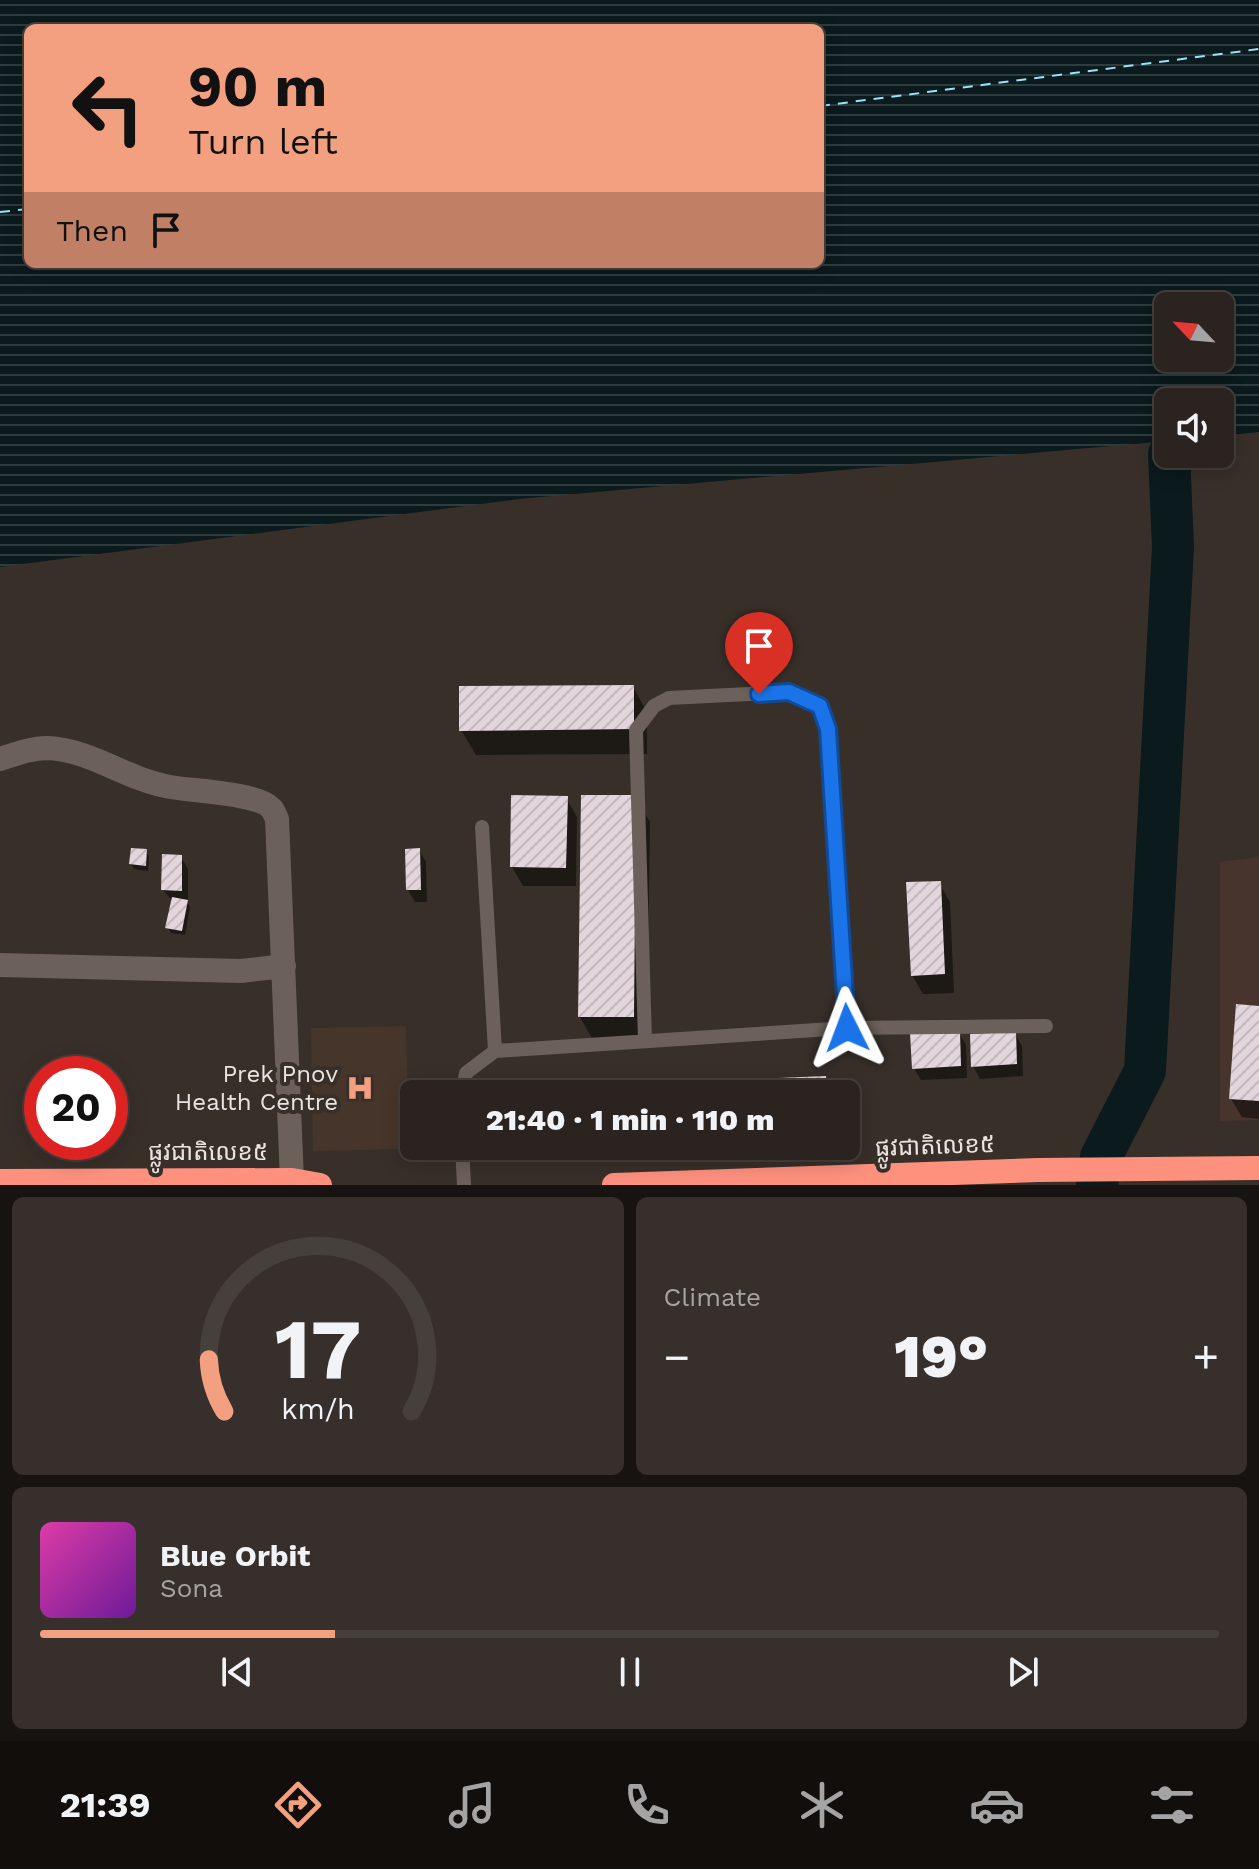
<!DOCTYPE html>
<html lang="en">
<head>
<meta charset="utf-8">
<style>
	:root { --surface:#2a231f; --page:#362f2c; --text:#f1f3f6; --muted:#a5a4a4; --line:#46403d; --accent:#f2a080 }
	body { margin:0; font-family:"Work Sans","Noto Sans Khmer",sans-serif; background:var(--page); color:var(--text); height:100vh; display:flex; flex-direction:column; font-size:30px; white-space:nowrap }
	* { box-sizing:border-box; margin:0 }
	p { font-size:26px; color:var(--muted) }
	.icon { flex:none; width:44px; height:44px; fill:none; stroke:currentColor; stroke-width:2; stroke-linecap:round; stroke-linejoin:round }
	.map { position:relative; height:1185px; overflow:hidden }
	.sheet { display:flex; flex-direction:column; gap:12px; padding:12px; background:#171311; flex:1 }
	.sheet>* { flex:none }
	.guide { position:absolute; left:24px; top:24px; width:800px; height:244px; border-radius:12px; box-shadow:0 4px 20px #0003,0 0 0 2px var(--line); background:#f2a080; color:#111; overflow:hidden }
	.needle { width:52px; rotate:296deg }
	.buttons { position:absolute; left:1154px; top:292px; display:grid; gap:16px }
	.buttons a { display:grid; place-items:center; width:80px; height:80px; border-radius:12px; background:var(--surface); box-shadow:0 4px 20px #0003,0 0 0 2px var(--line); font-size:40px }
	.speed { position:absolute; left:24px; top:1056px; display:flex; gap:16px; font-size:40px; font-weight:700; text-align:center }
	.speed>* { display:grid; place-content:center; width:104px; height:104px; border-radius:50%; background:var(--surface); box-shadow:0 4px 20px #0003,0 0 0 2px var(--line); line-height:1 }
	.speed .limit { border:12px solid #d22; background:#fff; color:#111 }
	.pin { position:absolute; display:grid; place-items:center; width:68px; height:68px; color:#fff; margin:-82px -34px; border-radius:50% 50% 50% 0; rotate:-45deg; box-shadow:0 0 8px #0007 }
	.pin .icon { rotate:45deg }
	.me { position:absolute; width:88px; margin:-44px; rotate:357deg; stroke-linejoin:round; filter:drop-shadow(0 0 6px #0008) }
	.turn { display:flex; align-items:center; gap:28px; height:168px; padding:0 32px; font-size:36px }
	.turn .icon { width:104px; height:104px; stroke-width:2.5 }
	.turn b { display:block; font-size:56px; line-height:68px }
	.then { display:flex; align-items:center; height:76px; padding:0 32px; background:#0003; gap:16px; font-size:30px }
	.big { font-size:60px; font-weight:800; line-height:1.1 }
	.sheet .widget { flex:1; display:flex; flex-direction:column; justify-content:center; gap:12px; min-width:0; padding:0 28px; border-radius:12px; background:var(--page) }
	.sheet .dial { align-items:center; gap:0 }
	.dial svg { height:208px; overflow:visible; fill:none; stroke:var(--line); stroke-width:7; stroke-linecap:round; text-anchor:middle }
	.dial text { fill:var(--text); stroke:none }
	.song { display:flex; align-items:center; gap:24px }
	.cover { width:96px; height:96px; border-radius:12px; background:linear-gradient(135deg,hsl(320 70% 55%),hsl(280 70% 35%)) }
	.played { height:8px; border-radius:4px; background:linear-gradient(90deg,var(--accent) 25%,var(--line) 25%) }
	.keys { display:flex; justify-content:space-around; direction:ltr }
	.heat { display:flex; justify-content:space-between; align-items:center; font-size:44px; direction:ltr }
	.sheet .tiles { flex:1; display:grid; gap:12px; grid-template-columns:1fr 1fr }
	.widget:last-child { grid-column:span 2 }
	.trip { position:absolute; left:400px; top:1080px; width:460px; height:80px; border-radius:12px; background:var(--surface); box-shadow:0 4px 20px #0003,0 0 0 2px var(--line); font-weight:800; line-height:80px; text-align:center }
	.tabs { display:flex; height:128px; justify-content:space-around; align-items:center; background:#110e0c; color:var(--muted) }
	.tabs .icon { width:56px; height:56px }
	.tabs .active { color:var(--accent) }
	.tabs b { font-size:36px; color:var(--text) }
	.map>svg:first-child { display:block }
	.education { fill:#47342d }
	.medical { fill:#46352a }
	.water { fill:url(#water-rules); fill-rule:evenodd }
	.shadow { fill:#0007 }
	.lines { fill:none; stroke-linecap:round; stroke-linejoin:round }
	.river { stroke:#0b1a1d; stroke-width:42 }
	.ferry { stroke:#96e5f7; stroke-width:2; stroke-dasharray:10 8; stroke-linecap:butt }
	.building { fill:url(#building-hatch) }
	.lane { stroke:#6b605a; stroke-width:14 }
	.street { stroke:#6b605a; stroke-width:24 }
	.highway { stroke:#fe907e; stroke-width:24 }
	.route-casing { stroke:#114b97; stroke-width:20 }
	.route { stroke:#1a73e8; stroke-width:14 }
	.labels { text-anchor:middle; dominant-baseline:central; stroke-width:8; stroke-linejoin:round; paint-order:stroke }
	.poi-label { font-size:24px; fill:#eae4e0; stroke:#382f29; text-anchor:end }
	.street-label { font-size:24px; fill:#eae4e0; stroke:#382f29 }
</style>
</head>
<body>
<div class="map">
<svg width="1259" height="1185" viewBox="0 0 1259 1185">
	<defs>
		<pattern id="water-rules" width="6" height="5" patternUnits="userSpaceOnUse" patternTransform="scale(2)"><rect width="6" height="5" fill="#0b1a1d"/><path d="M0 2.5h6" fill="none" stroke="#2f3b3e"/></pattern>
		<pattern id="building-hatch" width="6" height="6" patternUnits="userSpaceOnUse" patternTransform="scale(2)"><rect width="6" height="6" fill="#e3d5dc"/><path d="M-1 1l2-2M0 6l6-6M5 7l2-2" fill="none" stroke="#c4b8bd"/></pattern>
	</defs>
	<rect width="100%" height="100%" fill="#382f29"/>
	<path class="education" d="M1259,857V1120L1220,1121V862Z"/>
	<path class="medical" d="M406,1026L409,1149L313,1151L311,1028Z"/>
	<path class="water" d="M0,0H1259V432L1220,436V402H1168V441L519,499L0,567ZM28,28H820V264H28ZM1168,306H1220V358H1168Z"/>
	<path class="shadow" d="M633,687L647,712V754L476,755L461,730Z
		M635,797L650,822L647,1042H594L580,1017Z
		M566,798L577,817L576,886H523L512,867Z
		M419,850L426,862L427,902H415L408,890Z
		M146,851L149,857L148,871L134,869L131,864Z
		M181,857L188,869V903L190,907L185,935L171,933L168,927L173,902L163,890Z
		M939,883L950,902L954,993L923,994L912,975Z
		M1259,1008V1119L1242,1117L1231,1099Z
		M959,1033L966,1045L967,1078L921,1080L914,1068Z
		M1015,1034L1022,1046L1023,1076L980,1079L973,1066Z
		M825,1078L832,1094H781Z"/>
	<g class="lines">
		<path class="river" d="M1097,1185L1101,1157L1145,1071L1173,547L1169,454"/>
		<path class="ferry" d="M820,106L1259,49
			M0,212L28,209"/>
	</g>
	<path class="building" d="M634,685V729L459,731V686Z
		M511,795L568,796L566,868L510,867Z
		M581,795H636L634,1017H578Z
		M131,848L147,849L146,866L129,864Z
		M420,848L421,890H406L405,849Z
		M162,854L182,855V891L161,890Z
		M941,881L945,974L911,976L906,882Z
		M172,897L188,900L182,931L165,928Z
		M1236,1004L1259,1006V1101L1229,1099Z
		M960,1031L961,1066L912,1069L910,1033Z
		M1016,1032L1017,1064L971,1067L970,1034Z
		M826,1076L827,1094H779L778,1078Z"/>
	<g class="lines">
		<path class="lane" d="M482,827L495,1051
			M645,1041L636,730L654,706L669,698L789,692L820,706L828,729L847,1028
			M462,1094L466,1073L495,1051L847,1028L1046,1026
			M462,1146L464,1185"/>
		<path class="street" d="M0,759C15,754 31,748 48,748C91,750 128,780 170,787C192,791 258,793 271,808C274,811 275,815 277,819L292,1180
			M0,965L241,971L284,966"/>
		<path class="highway" d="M0,1181L292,1180L320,1185
			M614,1185L1038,1170L1259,1168"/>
	</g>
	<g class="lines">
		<g class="route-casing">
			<path id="route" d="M759,694L789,692L820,706L828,729L847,1028"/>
		</g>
		<use href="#route" class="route"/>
	</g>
	<defs>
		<g id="hospital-bare" transform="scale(2.16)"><path d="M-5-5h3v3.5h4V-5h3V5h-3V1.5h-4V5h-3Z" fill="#f2a080" stroke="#382f29" stroke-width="2.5" paint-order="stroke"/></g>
	</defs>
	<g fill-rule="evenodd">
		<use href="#hospital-bare" x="360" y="1088"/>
	</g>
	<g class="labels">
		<g class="poi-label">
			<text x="338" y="1074">Prek Pnov<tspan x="338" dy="28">Health Centre</tspan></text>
		</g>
		<g class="street-label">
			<text transform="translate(935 1146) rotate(-2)">ផ្លូវជាតិលេខ៥</text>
			<text x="208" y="1152">ផ្លូវជាតិលេខ៥</text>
		</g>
	</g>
</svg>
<div class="buttons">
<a><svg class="needle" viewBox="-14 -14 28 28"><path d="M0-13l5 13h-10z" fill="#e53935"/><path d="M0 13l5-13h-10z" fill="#a5a4a4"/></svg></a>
<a><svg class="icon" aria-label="sound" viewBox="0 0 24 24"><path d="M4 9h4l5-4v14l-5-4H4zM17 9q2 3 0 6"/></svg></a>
</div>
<div class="speed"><div class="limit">20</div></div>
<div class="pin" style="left:759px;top:694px;background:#d93025"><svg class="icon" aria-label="arrive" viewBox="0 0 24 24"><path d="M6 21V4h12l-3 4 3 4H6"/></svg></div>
<svg class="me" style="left:847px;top:1028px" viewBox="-20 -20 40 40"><path d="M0-17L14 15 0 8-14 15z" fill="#1a73e8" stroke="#fff" stroke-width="4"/></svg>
<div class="trip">21:40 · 1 min · 110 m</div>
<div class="guide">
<div class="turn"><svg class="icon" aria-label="left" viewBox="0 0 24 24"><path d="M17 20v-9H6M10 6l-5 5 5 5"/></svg><div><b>90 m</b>Turn left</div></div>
<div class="then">Then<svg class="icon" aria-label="arrive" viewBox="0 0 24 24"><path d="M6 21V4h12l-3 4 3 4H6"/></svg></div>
</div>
</div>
<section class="sheet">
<div class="tiles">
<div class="widget dial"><svg viewBox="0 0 100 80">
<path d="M14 69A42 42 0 1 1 86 69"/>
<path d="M14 69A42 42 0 0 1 8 49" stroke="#f2a080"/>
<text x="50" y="56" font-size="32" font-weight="700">17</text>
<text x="50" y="72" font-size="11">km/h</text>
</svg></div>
<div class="widget"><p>Climate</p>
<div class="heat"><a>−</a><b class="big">19°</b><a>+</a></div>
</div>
<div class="widget">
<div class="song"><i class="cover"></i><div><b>Blue Orbit</b><p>Sona</p></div></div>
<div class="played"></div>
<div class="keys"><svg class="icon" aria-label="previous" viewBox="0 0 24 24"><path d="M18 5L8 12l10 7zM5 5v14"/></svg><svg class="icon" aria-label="pause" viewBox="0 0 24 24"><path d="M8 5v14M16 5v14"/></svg><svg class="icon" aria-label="next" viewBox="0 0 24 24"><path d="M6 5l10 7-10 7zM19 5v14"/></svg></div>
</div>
</div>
</section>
<nav class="tabs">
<b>21:39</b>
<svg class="icon active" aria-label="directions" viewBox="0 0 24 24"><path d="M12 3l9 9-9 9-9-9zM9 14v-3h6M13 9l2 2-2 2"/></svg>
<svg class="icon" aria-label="music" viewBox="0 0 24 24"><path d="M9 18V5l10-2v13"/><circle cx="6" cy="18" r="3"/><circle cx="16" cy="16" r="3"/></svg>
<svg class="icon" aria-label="phone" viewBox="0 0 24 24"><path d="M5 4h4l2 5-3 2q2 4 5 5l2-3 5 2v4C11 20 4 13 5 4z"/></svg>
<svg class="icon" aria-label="climate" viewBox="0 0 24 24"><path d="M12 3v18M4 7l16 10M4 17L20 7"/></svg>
<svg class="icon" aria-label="car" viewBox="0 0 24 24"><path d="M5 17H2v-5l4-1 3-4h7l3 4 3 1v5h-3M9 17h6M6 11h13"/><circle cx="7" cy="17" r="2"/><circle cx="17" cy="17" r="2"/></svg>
<svg class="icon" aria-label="filters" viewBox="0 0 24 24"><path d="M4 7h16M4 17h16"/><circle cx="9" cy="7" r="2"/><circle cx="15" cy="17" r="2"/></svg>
</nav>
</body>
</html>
